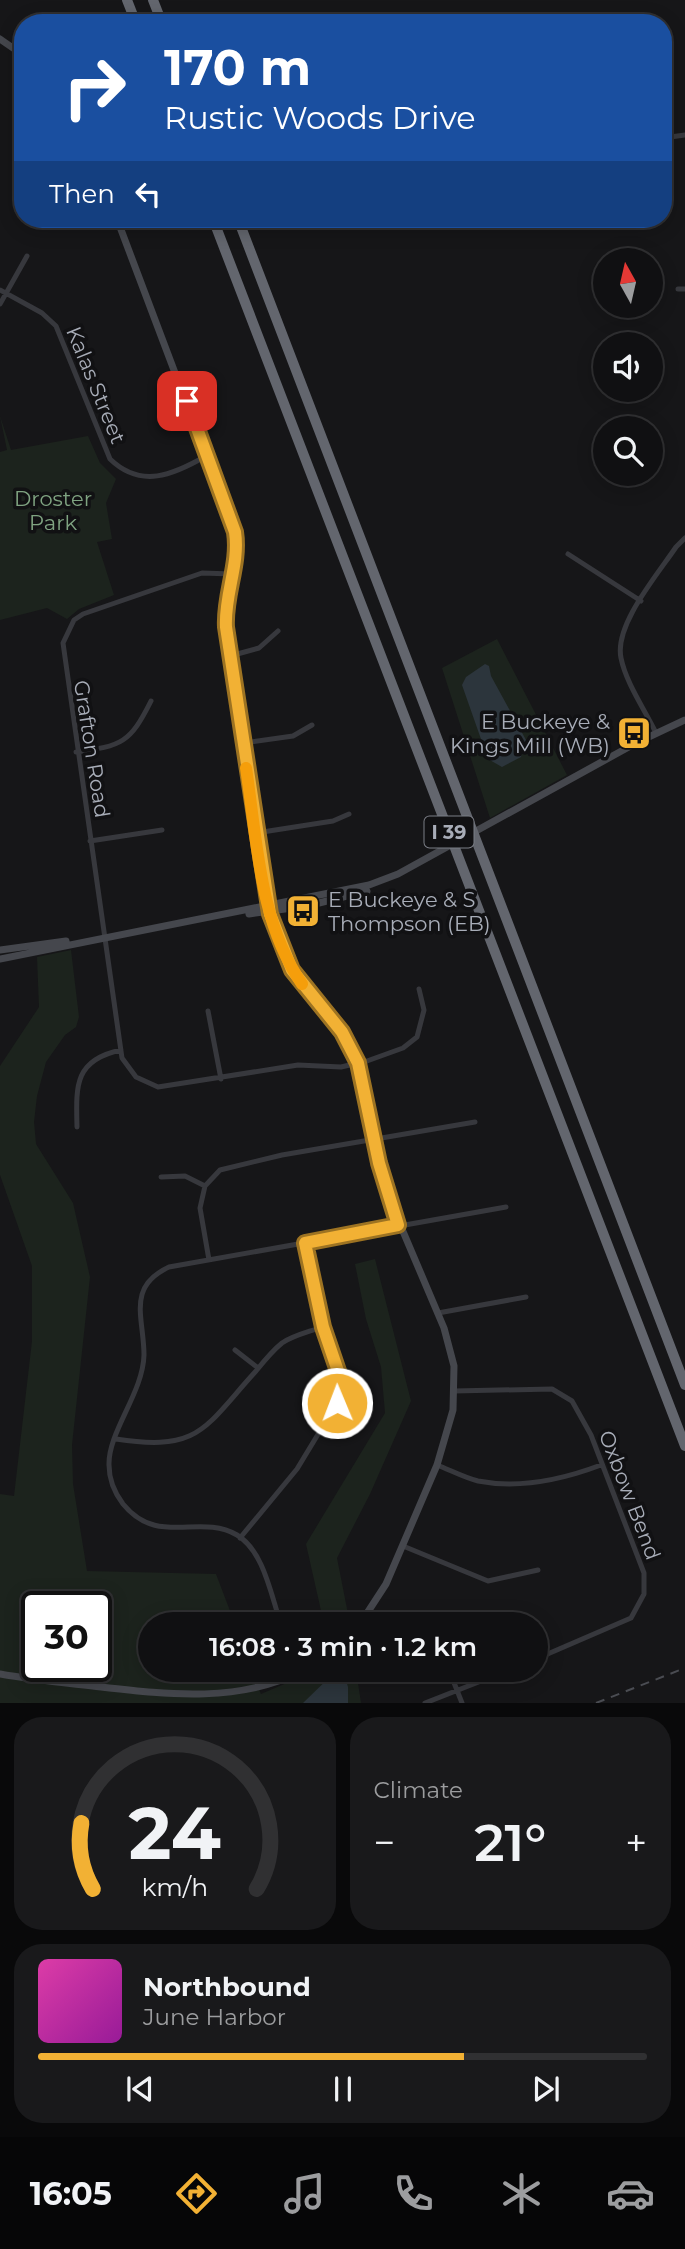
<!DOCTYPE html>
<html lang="en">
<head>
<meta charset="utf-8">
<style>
	:root { --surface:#101012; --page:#19191b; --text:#f1f3f6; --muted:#9c9d9f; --line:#303032; --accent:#f2b134 }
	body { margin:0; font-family:Montserrat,sans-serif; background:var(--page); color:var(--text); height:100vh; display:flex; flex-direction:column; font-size:26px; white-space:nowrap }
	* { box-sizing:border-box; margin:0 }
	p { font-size:23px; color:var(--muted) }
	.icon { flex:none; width:38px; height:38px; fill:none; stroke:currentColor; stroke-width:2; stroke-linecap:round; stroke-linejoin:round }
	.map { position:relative; height:1703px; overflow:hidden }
	.sheet { display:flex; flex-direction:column; gap:14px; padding:14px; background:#09090a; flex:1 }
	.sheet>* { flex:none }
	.banner { position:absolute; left:14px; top:14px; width:658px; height:214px; border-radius:28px; box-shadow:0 4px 18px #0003,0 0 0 2px var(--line); background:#1a4fa0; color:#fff; overflow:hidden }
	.needle { width:46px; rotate:352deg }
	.tools { position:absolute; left:593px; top:248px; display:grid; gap:14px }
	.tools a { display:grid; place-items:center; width:70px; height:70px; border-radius:50%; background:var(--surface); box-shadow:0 4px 18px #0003,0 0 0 2px var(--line); font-size:35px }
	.speed { position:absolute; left:21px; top:1591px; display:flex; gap:14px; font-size:35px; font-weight:700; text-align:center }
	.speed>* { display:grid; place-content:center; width:91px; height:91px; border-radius:50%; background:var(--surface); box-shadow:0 4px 18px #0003,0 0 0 2px var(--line); line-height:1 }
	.speed .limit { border:4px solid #111; border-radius:10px; background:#fff; color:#111 }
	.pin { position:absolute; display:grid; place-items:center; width:60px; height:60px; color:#fff; margin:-30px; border-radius:14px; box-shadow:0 4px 10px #0006 }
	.me { position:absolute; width:77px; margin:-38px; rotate:359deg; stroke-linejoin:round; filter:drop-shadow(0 0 5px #0008) }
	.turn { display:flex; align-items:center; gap:24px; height:147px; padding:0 35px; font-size:32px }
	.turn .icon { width:91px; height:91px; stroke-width:2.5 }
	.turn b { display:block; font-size:49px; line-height:60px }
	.then { display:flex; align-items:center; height:66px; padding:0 35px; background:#0003; gap:14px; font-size:26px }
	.big { font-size:52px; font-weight:600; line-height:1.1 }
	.sheet .card { flex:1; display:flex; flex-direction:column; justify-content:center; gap:10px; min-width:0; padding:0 24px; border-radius:28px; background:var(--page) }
	.sheet .dial { align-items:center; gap:0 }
	.dial svg { height:182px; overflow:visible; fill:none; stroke:var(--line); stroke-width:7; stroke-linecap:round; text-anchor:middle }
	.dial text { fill:var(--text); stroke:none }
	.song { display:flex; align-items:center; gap:21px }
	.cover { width:84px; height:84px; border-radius:10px; background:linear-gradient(135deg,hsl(320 70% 55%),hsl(300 70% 35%)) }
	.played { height:7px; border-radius:4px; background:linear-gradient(90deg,var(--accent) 70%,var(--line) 70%) }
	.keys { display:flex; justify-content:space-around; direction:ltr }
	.heat { display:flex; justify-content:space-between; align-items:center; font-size:38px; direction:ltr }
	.sheet .tiles { flex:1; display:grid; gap:14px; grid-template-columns:1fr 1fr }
	.card:last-child { grid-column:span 2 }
	.trip { position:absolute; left:138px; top:1612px; width:410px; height:70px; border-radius:35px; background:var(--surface); box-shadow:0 4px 18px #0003,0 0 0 2px var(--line); font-weight:600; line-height:70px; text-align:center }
	.menu { display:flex; height:112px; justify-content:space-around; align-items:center; background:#060607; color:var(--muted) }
	.menu .icon { width:49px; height:49px }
	.menu .current { color:var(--accent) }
	.menu b { font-size:32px; color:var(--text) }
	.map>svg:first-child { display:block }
	.green { fill:#1c231d; fill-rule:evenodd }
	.water { fill:#2c353c }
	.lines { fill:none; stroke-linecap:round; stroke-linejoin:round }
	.street { stroke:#37383d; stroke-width:5 }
	.secondary { stroke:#45474d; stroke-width:7 }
	.highway { stroke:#63666e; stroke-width:10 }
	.rail { stroke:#4a4c52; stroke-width:2; stroke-dasharray:9 7; stroke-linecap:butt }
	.route-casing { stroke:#9d7322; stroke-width:18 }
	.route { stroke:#f2b134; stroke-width:12 }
	.slow { stroke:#f59e0b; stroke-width:12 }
	.labels { text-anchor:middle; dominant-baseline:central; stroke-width:7; stroke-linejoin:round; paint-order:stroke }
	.shield { fill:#111113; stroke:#7b7e86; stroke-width:2 }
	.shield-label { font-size:19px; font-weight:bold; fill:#a8adb8 }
	.street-label { font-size:21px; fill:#a8adb8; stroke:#111113 }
	.park-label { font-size:21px; fill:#7fa381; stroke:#111113 }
	.poi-label { font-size:21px; fill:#a8adb8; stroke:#111113; text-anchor:end }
</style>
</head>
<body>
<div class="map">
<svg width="685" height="1703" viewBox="0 0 685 1703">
	<rect width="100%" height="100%" fill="#161618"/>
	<path class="green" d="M0,416L11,450L88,436L100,463L116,479L106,503L112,539L97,542L114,595L79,609L67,619L47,608L0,620V452L7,450Z
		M497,639L567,775L490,818L442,668Z
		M71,950L79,1017L76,1027L65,1035L46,1062L37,1096L34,1122L36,1144L73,1203L90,1277L72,1445L73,1484L87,1571L216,1574L235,1624H150V1670H251L261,1694L317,1670H356L361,1703H0V1494L14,1496L32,1341V1266L0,1175V1066L39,1007L37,957ZM37,1606H96V1666H37Z
		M375,1259L411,1401L370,1494L337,1558L350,1624H324L306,1544L385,1413L381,1367L366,1319L355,1264Z"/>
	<path class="water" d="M485,664L489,666L491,676L526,740L521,757L502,767L488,759L462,685L466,677Z
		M337,1670H343L348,1687V1703H303Z"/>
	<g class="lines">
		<path class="street" d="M42,23L45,18
			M663,138L685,135
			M678,289H685
			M0,290L42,313L56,326L110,459C141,489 173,475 206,456
			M0,304L27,256
			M568,554L641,601
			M232,574L202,573L83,614L74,620L63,643L122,1058L136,1077L158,1087L298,1065L341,1067L367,1061L403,1048L417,1037L424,1010L419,989
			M230,656L259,648L278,631
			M656,733C645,710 626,683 621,658C614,625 658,574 676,547L685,538
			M243,743L293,736L312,725
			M76,752C122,746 130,743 151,701
			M256,833L333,821L349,814
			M90,841L162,830
			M208,1011L221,1079
			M77,1127C76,1086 74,1060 121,1050
			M161,1177L185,1176L205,1186
			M209,1260L200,1208L205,1186L220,1170L282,1155L475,1122
			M438,1313L526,1297
			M235,1350L258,1368
			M454,1391L552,1389L572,1401L591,1435L644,1573V1594L631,1618L536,1659
			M116,1439C200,1452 204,1428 256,1371C264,1361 272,1351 282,1343C294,1335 309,1332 322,1327
			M437,1465C450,1470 465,1478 478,1481C519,1489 564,1479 601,1465
			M240,1538L297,1469L337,1403L340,1377L322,1327L305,1243
			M403,1546L488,1581L538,1570
			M366,1617L382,1624
			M281,1624C271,1596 264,1551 237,1535C199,1513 158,1547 123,1504C114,1492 109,1480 109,1465C108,1432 143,1393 144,1355C144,1318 126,1287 169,1267L506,1207
			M449,1670L462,1703
			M425,1703L509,1670"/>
		<path class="secondary" d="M0,39L23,55
			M117,219L235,532C240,564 225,595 226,627L270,914L292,970L342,1032L358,1063L388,1196L444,1328L454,1366L453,1410L437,1465L386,1584L360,1624
			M249,914L307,906L367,891
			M0,950L66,941
			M0,959L369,885L398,874L636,743L685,720
			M0,1674C33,1680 67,1683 101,1687C170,1695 241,1703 304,1670"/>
		<path class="highway" d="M127,0L136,23
			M153,0L162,23
			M213,219L685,1446
			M238,219L685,1385"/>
		<path class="rail" d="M596,1703L685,1668"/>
	</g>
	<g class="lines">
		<g class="route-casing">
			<path id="route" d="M187,401L235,532C240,564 224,595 226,627L270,914L292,970L342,1032L358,1063L379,1163L398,1225L305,1243L323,1327L340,1377L337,1403"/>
		</g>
		<use href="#route" class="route"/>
		<path class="slow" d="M246,768C257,840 259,922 302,984"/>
	</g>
	<defs>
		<g id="bus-square" transform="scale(1.75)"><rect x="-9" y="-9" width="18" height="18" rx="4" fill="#f2b134" stroke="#111113"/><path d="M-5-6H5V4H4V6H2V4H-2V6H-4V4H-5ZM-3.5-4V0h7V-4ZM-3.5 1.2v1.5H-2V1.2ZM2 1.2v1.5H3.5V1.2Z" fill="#111"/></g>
	</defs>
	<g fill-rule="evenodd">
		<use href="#bus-square" x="634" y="733"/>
		<use href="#bus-square" x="303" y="911"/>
	</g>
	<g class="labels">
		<rect class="shield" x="424.5" y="816.5" width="49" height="31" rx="5"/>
		<g class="shield-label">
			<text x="449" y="832">I 39</text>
		</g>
		<g class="street-label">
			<text transform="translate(96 385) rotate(68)">Kalas Street</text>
			<text transform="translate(92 749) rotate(81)">Grafton Road</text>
			<text transform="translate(630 1495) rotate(69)">Oxbow Bend</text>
		</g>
		<g class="park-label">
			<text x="53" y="498">Droster<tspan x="53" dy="24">Park</tspan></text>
		</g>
		<g class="poi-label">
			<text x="610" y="721">E Buckeye &amp;<tspan x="610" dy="24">Kings Mill (WB)</tspan></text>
			<text x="328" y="899" text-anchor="start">E Buckeye &amp; S<tspan x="328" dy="24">Thompson (EB)</tspan></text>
		</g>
	</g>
</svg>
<div class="tools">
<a><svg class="needle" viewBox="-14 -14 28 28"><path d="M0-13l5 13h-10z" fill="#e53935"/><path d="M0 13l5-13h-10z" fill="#9c9d9f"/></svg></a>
<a><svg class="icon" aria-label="sound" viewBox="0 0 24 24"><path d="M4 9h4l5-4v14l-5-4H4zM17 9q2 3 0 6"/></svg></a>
<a><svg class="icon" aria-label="search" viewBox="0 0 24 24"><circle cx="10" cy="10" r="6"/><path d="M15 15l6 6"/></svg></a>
</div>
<div class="speed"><div class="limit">30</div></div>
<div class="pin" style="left:187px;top:401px;background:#d93025"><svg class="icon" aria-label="arrive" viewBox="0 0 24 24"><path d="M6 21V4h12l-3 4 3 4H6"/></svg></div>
<svg class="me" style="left:337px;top:1403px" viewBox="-20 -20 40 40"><circle r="17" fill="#f2b134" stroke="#fff" stroke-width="3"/><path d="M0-11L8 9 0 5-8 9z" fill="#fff"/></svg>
<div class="trip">16:08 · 3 min · 1.2 km</div>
<div class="banner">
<div class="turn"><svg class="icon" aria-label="right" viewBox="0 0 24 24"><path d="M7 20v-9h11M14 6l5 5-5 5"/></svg><div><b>170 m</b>Rustic Woods Drive</div></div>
<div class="then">Then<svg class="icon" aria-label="left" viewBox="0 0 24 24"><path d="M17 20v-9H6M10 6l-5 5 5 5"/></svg></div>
</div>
</div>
<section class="sheet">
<div class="tiles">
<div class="card dial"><svg viewBox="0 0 100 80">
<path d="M14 69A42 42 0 1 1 86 69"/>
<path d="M14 69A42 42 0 0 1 9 40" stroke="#f2b134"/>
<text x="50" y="56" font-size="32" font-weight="700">24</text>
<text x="50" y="72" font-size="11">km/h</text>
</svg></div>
<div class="card"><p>Climate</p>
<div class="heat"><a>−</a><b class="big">21°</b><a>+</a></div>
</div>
<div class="card">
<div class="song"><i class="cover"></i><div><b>Northbound</b><p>June Harbor</p></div></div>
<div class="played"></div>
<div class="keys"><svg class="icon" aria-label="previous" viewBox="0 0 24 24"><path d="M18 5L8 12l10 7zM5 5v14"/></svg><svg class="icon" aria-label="pause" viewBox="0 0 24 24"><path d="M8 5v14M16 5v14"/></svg><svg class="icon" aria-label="next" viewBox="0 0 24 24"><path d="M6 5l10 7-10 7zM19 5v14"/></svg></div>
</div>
</div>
</section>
<nav class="menu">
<b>16:05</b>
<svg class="icon current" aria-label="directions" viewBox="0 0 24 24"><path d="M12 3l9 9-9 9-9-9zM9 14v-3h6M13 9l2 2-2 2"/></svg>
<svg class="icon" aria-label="music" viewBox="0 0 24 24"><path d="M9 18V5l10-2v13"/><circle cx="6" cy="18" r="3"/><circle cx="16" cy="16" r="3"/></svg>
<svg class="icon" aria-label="phone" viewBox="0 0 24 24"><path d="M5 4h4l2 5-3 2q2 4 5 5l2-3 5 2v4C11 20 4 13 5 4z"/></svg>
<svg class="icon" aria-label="climate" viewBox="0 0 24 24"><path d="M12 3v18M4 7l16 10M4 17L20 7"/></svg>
<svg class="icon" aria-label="car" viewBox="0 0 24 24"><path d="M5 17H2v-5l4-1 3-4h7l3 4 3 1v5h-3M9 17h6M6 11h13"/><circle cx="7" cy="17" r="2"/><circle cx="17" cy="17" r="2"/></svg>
</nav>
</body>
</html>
